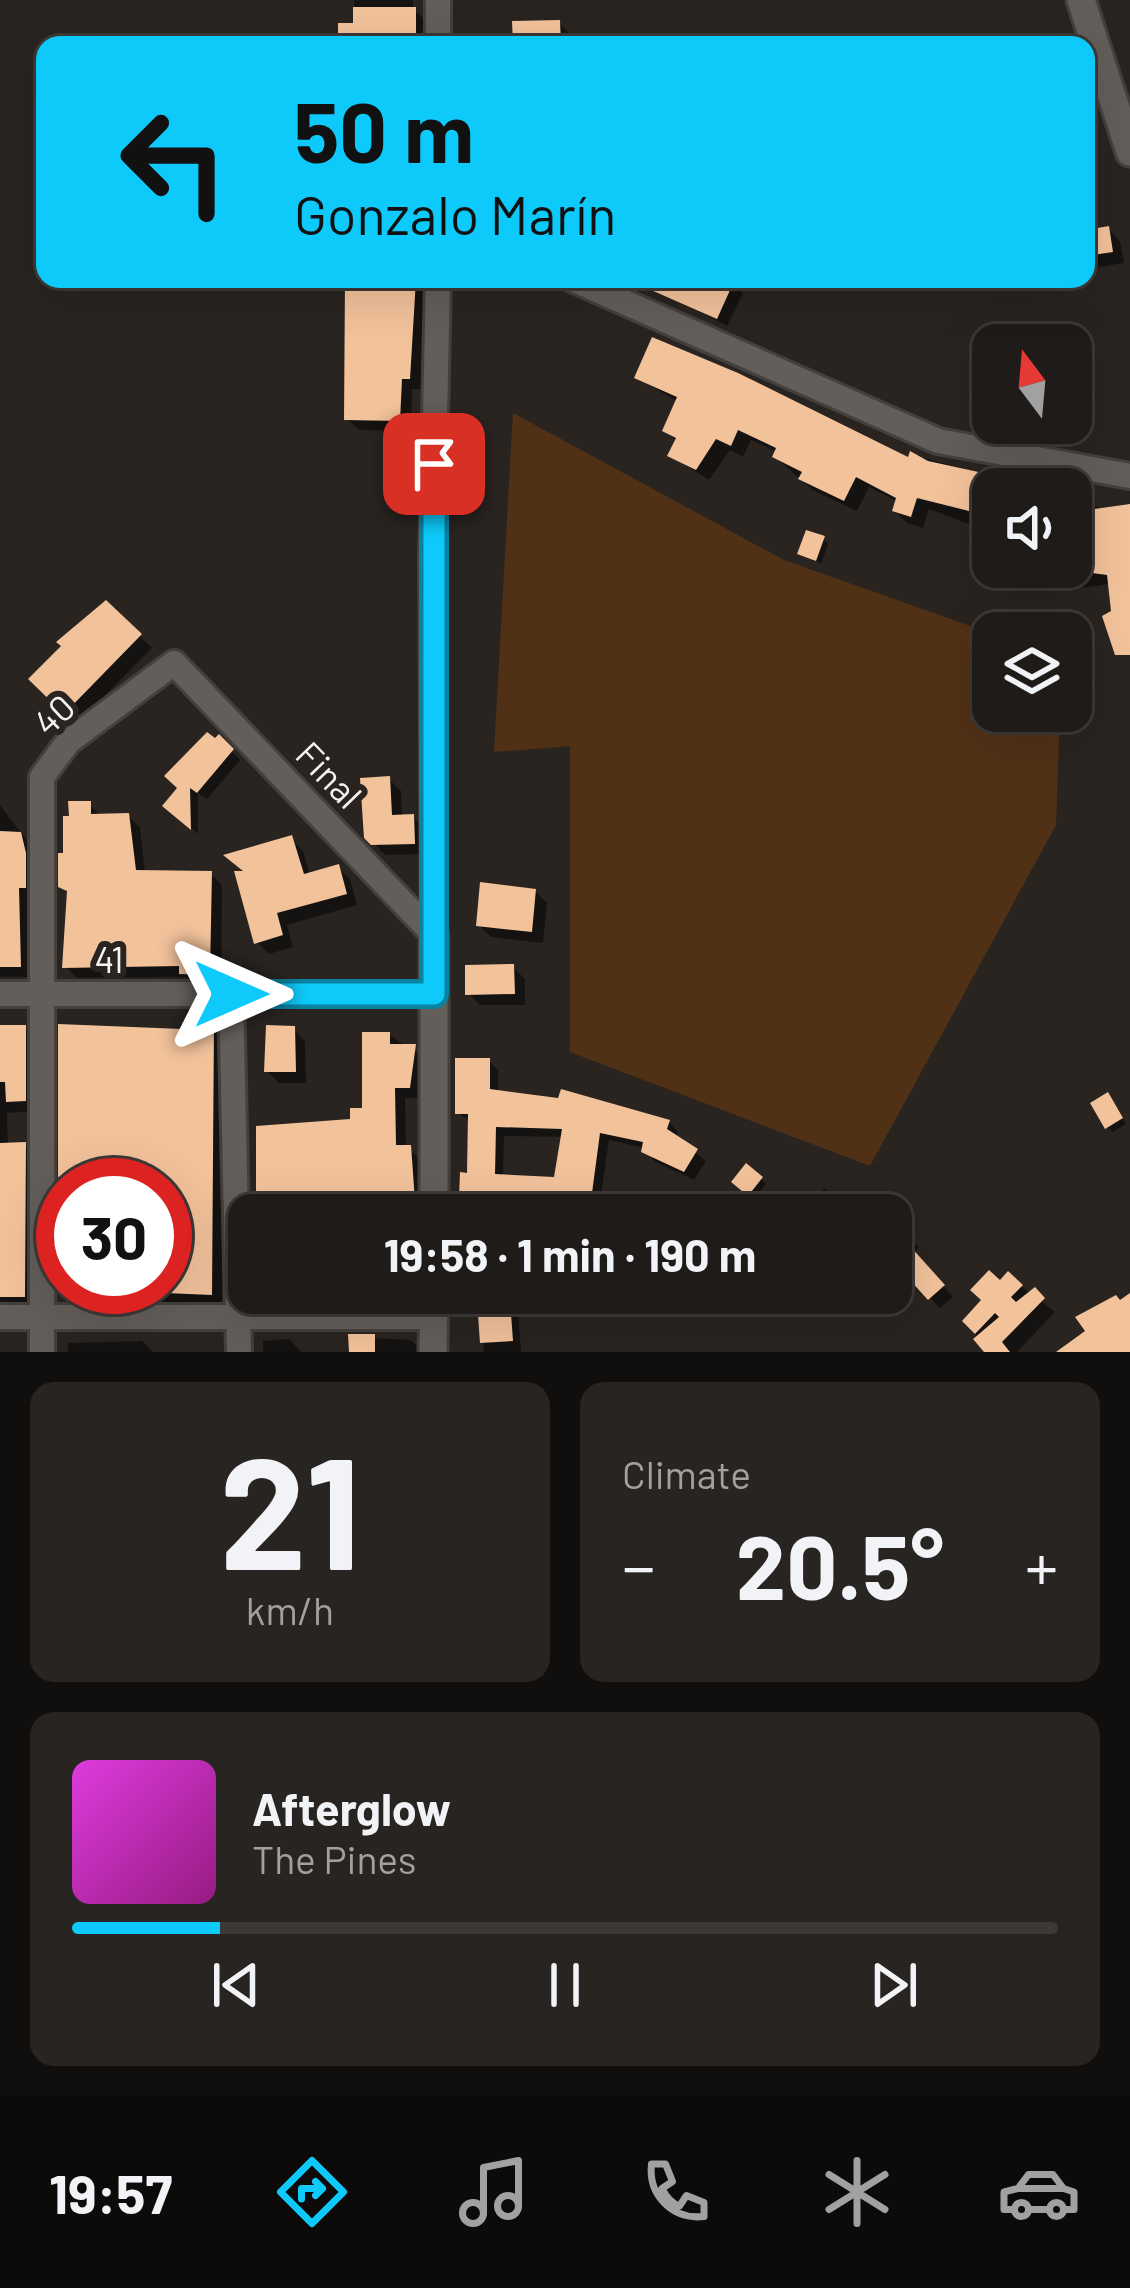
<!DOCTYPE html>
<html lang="en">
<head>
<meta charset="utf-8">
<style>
	:root { --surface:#1f1b18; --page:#272421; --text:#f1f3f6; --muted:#a1a1a2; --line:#3c3937; --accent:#0ecafa }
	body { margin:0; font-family:Barlow,sans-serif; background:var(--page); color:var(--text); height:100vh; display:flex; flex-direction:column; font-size:45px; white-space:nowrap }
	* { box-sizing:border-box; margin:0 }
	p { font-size:39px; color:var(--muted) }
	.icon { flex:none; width:66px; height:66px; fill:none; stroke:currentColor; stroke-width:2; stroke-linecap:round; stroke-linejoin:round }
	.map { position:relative; height:1352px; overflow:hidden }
	.side { display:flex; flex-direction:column; gap:30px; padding:30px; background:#110f0d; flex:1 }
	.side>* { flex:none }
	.hud { position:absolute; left:36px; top:36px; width:1059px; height:252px; border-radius:24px; box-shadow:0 12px 48px #0002,0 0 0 3px var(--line); background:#0ecafa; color:#111; overflow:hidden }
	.needle { width:78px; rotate:344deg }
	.tools { position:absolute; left:972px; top:324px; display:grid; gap:24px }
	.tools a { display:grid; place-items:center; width:120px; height:120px; border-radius:24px; background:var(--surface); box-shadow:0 12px 48px #0002,0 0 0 3px var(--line); font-size:60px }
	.speed { position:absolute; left:36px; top:1158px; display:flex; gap:24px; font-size:60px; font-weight:700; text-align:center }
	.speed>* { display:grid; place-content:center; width:156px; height:156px; border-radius:50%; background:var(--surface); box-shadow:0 12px 48px #0002,0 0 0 3px var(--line); line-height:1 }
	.speed .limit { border:18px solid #d22; background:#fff; color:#111 }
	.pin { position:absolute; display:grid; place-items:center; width:102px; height:102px; color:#fff; margin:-51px; border-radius:24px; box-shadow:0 6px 18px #0006 }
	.me { position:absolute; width:132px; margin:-66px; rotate:90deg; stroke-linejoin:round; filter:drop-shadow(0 0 9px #0008) }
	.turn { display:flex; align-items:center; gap:42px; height:252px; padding:0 60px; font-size:54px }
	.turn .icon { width:156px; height:156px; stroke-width:2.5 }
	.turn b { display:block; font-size:84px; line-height:102px }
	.big { font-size:90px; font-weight:700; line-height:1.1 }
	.side .tile { flex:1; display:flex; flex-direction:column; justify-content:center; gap:18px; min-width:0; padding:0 42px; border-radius:24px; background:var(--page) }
	.side .dial { align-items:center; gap:0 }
	.dial b { font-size:156px; line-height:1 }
	.song { display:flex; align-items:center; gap:36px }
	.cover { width:144px; height:144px; border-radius:18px; background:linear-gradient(135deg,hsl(300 70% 55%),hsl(310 70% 35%)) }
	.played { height:12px; border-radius:6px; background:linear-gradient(90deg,var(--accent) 15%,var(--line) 15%) }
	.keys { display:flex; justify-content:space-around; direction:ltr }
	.heat { display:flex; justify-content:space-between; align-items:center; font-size:66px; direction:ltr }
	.side .tiles { flex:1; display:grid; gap:30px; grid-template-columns:1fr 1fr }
	.tile:last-child { grid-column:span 2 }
	.trip { position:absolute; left:228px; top:1194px; width:684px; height:120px; border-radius:24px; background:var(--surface); box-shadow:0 12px 48px #0002,0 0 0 3px var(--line); font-weight:700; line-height:120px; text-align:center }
	.tab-bar { display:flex; height:192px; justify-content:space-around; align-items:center; background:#0c0b0a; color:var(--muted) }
	.tab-bar .icon { width:84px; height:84px }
	.tab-bar .on { color:var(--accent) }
	.tab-bar b { font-size:54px; color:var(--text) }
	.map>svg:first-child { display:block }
	.green { fill:#513116 }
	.shadow { fill:#0007; fill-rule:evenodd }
	.building { fill:#f2c29b; fill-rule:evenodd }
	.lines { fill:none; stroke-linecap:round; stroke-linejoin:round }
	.minor-casing { stroke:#44403d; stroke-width:30 }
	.tertiary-casing { stroke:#44403d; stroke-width:33 }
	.minor { stroke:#645e5a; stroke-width:24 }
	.tertiary { stroke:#645e5a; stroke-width:27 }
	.route-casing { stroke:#0983a2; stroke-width:30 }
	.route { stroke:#0ecafa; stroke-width:21 }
	.labels { text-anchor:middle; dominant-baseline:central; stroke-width:12; stroke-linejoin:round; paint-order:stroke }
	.street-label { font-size:36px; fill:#f6f3f0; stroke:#292420 }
</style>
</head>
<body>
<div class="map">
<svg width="1130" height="1352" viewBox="0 0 1130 1352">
	<rect width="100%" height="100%" fill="#292420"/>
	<path class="green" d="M513,413L784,560L993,634V711H1060L1056,825L870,1166L570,1052V746L494,752Z"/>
	<path class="shadow" d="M354,0H413V9L427,22L426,45H338L341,26H356Z
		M559,23L571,35V45H516Z
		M1108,229L1120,241L1124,263L1092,268L1094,277L1086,279V233Z
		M348,279H427L421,389H412L411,431L359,430L347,419Z
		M639,279H724L743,293L727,326Z
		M638,378L910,461L912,455L1041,489H993V533L929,509L923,528L907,523L895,511L898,502L869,487L857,511L814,491L775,457L777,452L751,440L743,457L730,450L709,480L671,456L677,442L665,430L678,402Z
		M1071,494L1104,510L1130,507V653L1109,584L1074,589L1061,572L1019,567H1071Z
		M823,539L828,544L821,564L801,553Z
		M106,604L152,648L77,724L32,679L92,611L96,615Z
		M219,738L240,760L207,799L198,793V834L174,814L181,788Z
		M389,779L401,791L402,817H413L425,829L426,854L385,855L367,836Z
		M89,804L102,817L128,816L140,827L145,873L211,874L222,885L221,985L194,984L186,977L77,978L65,966Z
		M0,805L31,846L35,898H29L31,977H0Z
		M291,839L303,851L310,875L338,868L350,879L357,905L287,925L293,947L269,954L257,942L248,875Z
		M535,891L547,903L543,943L491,937L479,925Z
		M513,967L525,979V1005H480L468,993Z
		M213,1025L224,1037L222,1305H80L68,1287H165V1185H66L62,1027L185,1032Z
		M0,1028H24L36,1040V1111L7,1113L8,1146L24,1145L36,1157V1307L0,1308Z
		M293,1029L305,1041L306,1083H279L267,1071Z
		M389,1035L425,1058L420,1098H405L406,1148L421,1159L426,1215H259L365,1111Z
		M489,1061L498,1070V1093L669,1122L678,1132L676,1138L706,1161L694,1180L654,1161L645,1148L609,1140L598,1215H467L462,1196L470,1176L471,1122L458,1113ZM504,1136L564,1137L556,1180L503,1177Z
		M1112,1101L1126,1124L1113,1132L1108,1127Z
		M761,1179L766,1184L754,1199L740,1187Z
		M824,1188L862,1215H837L819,1195Z
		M891,1223L919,1247L914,1253L953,1297L940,1308L891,1258Z
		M1008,1276L1055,1312L1017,1352H988L966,1321Z
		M259,1293H306L307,1310H271Z
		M340,1293H417V1307L351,1310Z
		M471,1293H517L521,1352H484L480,1297Z
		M351,1337L411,1340L423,1352H352Z
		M289,1339L302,1352H263V1341Z
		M142,1341L153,1352H68V1343Z"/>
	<path class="building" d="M353,7H416V45H338V23H353Z
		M560,20L561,45H513L512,21Z
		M1109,226L1113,252L1086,256V230Z
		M345,279H416L410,379H402L400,421L344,420Z
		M626,279H735L717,319Z
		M652,337L738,373L908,457L910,451L928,461L997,476L991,508L974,505L973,512L917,498L911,517L892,511L896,498L856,477L844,501L798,479L802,472L772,457L776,448L738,430L731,446L716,439L696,470L667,456L676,438L662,431L677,397L634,378Z
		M1130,504V655H1115L1102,616L1111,611L1107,575L1092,573L1080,511Z
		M806,530L825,536L816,561L797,554Z
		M106,600L142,634L64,714L28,679L61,646L56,642Z
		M207,732L215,738L219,734L234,749L197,793L190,788L191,830L162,806L177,788L164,776Z
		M390,776L392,815L414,814L415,844L371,845L364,838L360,778Z
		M68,801H91V814L129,813L136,870L212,871L210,975L179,974V966L62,968L67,891L58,887V853H63V816H69Z
		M0,831L21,832L26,853V888H19L21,967H0Z
		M292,835L304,874L339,864L347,894L277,913L283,935L254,944L234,871H243L223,855Z
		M480,882L536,889L532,932L476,926Z
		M514,964L515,994L465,995V965Z
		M214,1022L212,1295L165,1293L168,1185H137V1175L58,1177V1024L182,1029V1023Z
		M0,1025H26V1101L6,1102L5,1082H0Z
		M266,1025L295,1026L296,1072H264Z
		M362,1032H390V1044H416L410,1088H395L396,1145H411L416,1215H256V1126L350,1119V1108H362Z
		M455,1058H490V1089L558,1098L561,1089L670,1120L667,1129L698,1149L684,1172L641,1152L643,1142L600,1133L590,1208L580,1206L579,1215H465V1198L459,1197L460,1172L467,1173L468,1114H455ZM496,1127L562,1129L554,1177L495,1174Z
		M1108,1092L1123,1118L1105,1129L1090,1103Z
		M26,1142L25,1297H0V1143Z
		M746,1163L763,1177L748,1196L731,1182Z
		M891,1225L945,1285L928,1300L891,1259Z
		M989,1270L1000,1280L1008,1271L1023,1285L1011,1297L1016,1302L1035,1287L1045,1298L1002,1342L1010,1352H984L973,1339L999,1317L995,1313L975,1334L962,1321L981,1300L970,1290Z
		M1130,1293V1352H1056L1085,1331L1075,1317L1116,1295L1120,1300Z
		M511,1313L513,1341L480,1343L478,1315Z
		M348,1334H375V1352H349Z"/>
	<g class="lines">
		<g class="minor-casing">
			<path id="minor" d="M438,0V45
				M572,279L938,441L1130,476
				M434,935L432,556L438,279
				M0,994H434
				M231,994L239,1352
				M0,1317H434
				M42,1352V777L68,742L174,663L434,935"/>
		</g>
		<g class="tertiary-casing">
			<path id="tertiary" d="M1081,0L1130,152
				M434,1215V935
				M433,1352L434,1293"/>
		</g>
		<use href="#minor" class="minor"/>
		<use href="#tertiary" class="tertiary"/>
	</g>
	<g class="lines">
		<g class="route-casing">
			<path id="route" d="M231,994H434V464"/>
		</g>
		<use href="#route" class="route"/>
	</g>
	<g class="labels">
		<g class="street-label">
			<text transform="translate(53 714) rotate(-43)">40</text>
			<text transform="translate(330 774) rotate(46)">Final</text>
			<text x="109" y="958">41</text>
		</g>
	</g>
</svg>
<div class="tools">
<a><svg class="needle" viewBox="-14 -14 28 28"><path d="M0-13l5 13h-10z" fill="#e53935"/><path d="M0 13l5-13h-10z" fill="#a1a1a2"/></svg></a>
<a><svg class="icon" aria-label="sound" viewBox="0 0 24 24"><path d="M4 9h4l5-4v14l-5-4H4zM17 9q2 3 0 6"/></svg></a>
<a><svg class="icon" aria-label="layers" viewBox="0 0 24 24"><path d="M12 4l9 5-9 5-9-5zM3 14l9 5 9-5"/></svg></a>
</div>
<div class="speed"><div class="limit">30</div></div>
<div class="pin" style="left:434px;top:464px;background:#d93025"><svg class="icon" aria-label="arrive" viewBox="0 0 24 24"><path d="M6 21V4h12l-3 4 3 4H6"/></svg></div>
<svg class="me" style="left:231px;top:994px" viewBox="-20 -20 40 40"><path d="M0-17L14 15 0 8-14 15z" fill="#0ecafa" stroke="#fff" stroke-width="4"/></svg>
<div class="trip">19:58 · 1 min · 190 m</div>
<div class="hud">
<div class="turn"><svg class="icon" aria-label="left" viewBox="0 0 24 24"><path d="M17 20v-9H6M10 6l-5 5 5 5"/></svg><div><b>50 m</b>Gonzalo Marín</div></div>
</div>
</div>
<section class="side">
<div class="tiles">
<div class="tile dial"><b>21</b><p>km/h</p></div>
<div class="tile"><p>Climate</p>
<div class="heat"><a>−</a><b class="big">20.5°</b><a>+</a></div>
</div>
<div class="tile">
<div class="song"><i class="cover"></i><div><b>Afterglow</b><p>The Pines</p></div></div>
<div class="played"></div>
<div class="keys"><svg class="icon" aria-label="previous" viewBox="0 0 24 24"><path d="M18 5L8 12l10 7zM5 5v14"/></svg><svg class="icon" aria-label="pause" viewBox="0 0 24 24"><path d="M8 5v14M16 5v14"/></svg><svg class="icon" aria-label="next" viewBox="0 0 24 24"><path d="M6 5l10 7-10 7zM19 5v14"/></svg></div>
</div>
</div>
</section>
<nav class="tab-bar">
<b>19:57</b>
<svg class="icon on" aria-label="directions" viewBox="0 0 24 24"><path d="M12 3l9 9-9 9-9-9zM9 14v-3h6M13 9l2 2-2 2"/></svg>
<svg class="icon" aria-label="music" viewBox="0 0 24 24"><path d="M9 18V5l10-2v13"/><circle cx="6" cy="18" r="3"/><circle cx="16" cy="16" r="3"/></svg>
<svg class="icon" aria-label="phone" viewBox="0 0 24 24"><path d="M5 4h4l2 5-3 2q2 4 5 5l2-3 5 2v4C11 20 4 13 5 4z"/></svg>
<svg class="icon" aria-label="climate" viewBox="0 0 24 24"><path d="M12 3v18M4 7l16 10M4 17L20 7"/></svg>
<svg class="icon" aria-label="car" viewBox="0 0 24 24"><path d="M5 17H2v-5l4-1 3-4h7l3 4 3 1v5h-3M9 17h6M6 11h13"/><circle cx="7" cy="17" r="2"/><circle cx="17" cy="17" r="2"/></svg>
</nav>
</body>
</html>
